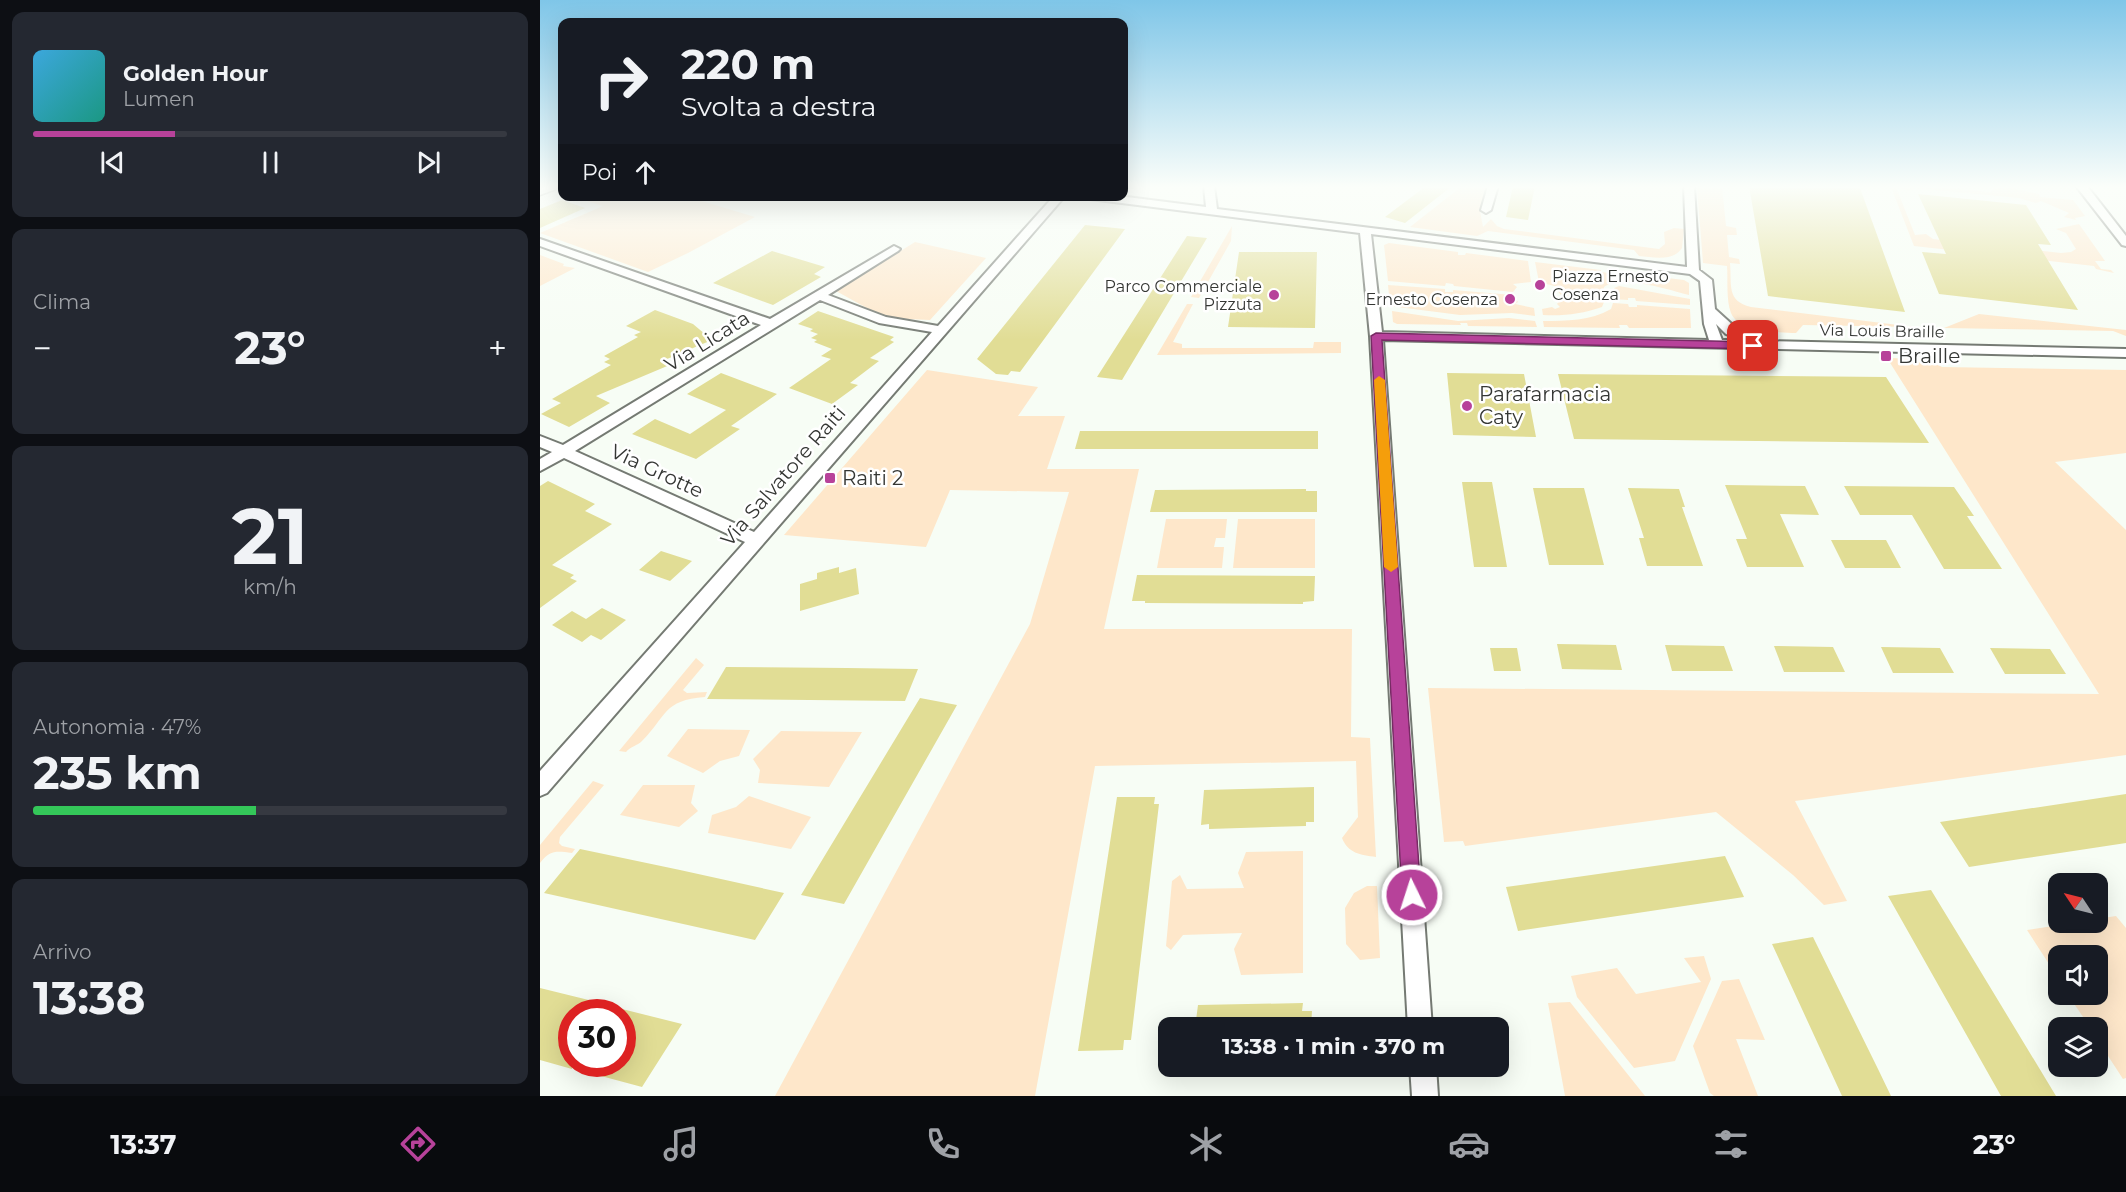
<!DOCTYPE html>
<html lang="it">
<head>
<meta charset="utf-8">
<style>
	:root { --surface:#171b24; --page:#242831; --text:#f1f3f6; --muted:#9ea1a6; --line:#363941; --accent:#b7429a }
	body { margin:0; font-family:Montserrat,sans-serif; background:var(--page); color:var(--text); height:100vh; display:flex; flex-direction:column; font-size:22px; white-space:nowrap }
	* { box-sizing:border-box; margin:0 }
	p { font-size:20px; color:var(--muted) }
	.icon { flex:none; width:33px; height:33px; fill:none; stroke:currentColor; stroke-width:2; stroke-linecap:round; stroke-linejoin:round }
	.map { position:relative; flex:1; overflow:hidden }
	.sheet { display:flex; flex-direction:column; gap:12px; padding:12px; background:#0d0f14; width:540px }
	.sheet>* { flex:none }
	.top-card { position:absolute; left:18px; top:18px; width:570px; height:183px; border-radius:12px; box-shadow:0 6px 24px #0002; background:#171b24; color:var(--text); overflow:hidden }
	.needle { width:39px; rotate:305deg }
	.buttons { position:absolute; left:1508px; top:873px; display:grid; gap:12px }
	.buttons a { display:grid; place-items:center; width:60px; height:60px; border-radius:12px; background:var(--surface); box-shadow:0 6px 24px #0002; font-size:30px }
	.speed { position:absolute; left:18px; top:999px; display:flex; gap:12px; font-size:30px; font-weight:700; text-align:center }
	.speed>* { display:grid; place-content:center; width:78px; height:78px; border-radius:50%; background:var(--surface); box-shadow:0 6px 24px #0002; line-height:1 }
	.speed .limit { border:9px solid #d22; background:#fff; color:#111 }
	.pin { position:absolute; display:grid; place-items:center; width:51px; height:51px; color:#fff; margin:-26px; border-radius:12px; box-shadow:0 3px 9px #0006 }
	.me { position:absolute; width:66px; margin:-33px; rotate:356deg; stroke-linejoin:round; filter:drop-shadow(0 0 4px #0008) }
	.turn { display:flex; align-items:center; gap:21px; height:126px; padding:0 24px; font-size:27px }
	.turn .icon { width:78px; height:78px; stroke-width:2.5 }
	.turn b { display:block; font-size:42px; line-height:51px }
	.then { display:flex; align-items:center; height:57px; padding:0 24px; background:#0003; gap:12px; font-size:22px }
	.big { font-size:45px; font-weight:700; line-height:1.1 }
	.sheet .card { flex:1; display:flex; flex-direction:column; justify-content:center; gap:9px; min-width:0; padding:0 21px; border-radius:12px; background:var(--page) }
	.sheet .dial { align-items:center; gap:0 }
	.dial b { font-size:78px; line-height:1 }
	.song { display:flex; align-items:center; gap:18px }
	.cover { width:72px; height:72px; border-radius:9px; background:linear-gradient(135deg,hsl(200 70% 55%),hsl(170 70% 35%)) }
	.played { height:6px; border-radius:3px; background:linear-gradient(90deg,var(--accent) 30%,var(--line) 30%) }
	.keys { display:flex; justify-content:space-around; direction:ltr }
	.heat { display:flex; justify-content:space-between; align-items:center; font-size:33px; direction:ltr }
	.charge { height:9px; border-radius:4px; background:linear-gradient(90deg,#34c759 47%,var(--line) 0) }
	.trip { position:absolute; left:618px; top:1017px; width:351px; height:60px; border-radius:12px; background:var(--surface); box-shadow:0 6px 24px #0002; font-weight:700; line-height:60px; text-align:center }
	.menu { display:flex; height:96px; justify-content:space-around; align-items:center; background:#090b0e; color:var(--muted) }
	.menu .icon { width:42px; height:42px }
	.menu .current { color:var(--accent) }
	.menu b { font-size:27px; color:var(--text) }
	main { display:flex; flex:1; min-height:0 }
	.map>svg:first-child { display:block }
	.green { fill:#fee7ca }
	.building { fill:#e1dd95 }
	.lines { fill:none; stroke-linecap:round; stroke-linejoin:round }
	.street-casing { stroke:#757a73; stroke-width:4 }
	.secondary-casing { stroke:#757a73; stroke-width:3 }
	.street { fill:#fff; fill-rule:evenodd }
	.secondary { fill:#fff; fill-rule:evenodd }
	.route { fill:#b7429a; stroke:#772b64; stroke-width:1.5 }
	.slow { fill:#f59e0b }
	.poi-dot { fill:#b7429a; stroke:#fff; stroke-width:2 }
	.labels { text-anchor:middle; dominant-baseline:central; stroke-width:5; stroke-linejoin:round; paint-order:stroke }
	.far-poi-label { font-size:16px; fill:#353734; stroke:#fff; text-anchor:end }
	.far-street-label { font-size:16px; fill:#353734; stroke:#fff }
	.street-label { font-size:20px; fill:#353734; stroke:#fff }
	.poi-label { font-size:20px; fill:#353734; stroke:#fff; text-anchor:start }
</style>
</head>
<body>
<main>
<section class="sheet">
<div class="card">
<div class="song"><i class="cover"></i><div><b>Golden Hour</b><p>Lumen</p></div></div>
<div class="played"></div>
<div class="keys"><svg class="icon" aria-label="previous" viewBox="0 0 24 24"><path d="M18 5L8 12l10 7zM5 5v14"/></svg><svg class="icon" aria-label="pause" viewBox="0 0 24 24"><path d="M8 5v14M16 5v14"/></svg><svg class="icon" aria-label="next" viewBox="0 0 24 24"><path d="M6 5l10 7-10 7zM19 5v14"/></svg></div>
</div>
<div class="card"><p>Clima</p>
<div class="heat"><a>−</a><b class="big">23°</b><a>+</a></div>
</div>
<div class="card dial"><b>21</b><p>km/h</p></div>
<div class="card"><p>Autonomia · 47%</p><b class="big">235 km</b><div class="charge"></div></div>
<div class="card"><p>Arrivo</p><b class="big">13:38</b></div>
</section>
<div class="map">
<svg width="1586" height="1096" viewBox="0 0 1586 1096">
	<rect width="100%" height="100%" fill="#f7fdf5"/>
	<path class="green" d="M922,186H948L940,211L943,227L951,219L957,226L964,229L1119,249L1125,244L1124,232L1134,228L1144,229L1142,248C1133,262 1113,257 1099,256L1094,250L948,231L937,236L870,227Z
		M1182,186L1186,226L1196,228L1197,235H1187L1189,257L1199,259L1200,264L1190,263C1192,285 1186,301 1211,307L1375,327L1263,325L1256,333C1239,332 1199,333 1191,313C1186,300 1188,280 1187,266L1163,263L1157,187Z
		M1348,186H1390L1450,192L1458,186H1463L1499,194L1500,197L1533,200L1545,216L1535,218L1536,220L1524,217L1529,213L1501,201L1496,203L1479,198L1374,188L1369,191L1356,187L1375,235L1386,234L1393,239L1521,253L1531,252L1536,249L1526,233L1516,229L1539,224L1565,261H1555L1561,269L1571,270L1574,273L1556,269L1554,266L1374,246L1351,187Z
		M34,197H159L155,199L215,217L148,253L108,272L0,233L63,206Z
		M692,226L691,241L659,298L651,297Z
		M375,242L446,258L390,320L345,318L296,291Z
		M849,243L918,252V255H925L926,253L988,261L991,282L973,284L977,287L973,292L914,286L913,284L906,283L905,286L848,281L844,245Z
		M0,255L24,264L23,266L35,268L0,286Z
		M995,262L1061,270V272L1069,273L1070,271L1144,280L1149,283V295C1129,290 1081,274 1064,287L1063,298L1021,295L1016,289L1018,287L999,282Z
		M848,285L905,289V292H913V290L973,295L978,302L975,304L994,308L995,316L972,313L920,315L850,306Z
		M1079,286L1150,299V305L1096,301L1095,298H1088V300L1073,299L1074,288Z
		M1021,299L1064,302L1062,307C1042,314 1024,316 1003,315L1002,309L1012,307L1015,309L1020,307L1017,304Z
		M1073,303L1088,304L1089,307H1097V305L1150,309L1151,328H1089L1087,325H1079L1080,328L1004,327L1003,321C1027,321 1050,321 1071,309Z
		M647,304H653L633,342L642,344V348H773L774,342H801V353L617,355Z
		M852,311L918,321L969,318L995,321L997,327L928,326L927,323H920L921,325L857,324L853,322Z
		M1439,314L1586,330V336L1573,331L1404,328Z
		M1347,358L1387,359L1402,367L1586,370V453L1515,462L1586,530V755L1255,801L1307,901L1284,905L1253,875L1176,812L925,846L923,841L904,842L888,688L1559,694Z
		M387,370L498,387L478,416H525L507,469H599L564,629H812L811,737L830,738L836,857C820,855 808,853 802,838L818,817L816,761L555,766L495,1096H235L490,624L529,492L410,490L386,547L244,535Z
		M626,519H687L685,538H676L674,547H684L682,568H617Z
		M698,519H775V568H693Z
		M156,658L164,665L143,690L147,693L167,692L165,697C123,700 127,716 102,741C97,746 91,746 86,752L79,751Z
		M148,729L210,730L199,756L180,761L163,773L127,756Z
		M241,731L322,732L289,787L218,783L220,770L213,759Z
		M53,781L64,785L20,837L19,843L22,846L35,849L32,853C16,851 10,850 0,863V845Z
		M103,785H155L151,803L158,811L139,827L80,815Z
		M209,796L271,817L251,849L168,833L172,815L196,807Z
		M763,851V973L701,975L694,949L702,933L643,935L631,950L626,946L632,881L640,875L647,889L704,888L698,873L706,852Z
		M827,886H837L840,958L820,960L806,944L805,908L814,893Z
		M1576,916L1586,928V1078L1583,1079L1557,1039V1028L1550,1027L1528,995L1557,994V956H1518V978L1487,930L1533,923L1557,922V919Z
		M1164,956L1171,979L1135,1061L1094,1068L1037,997L1031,976L1077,968L1096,994L1161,982L1144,958Z
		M1199,979L1225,1040L1196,1039L1218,1096H1174L1170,1093L1153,1046L1182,981Z
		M1030,1002L1105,1096H1025L1008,1003Z"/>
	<path class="building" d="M886,186H912L865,223L845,217Z
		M973,186H995L988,220L966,217Z
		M1209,186L1320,188L1365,312L1228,296Z
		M1378,194L1486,205L1511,245L1498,244L1538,310L1399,294L1382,252L1406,254Z
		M22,200L45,208L0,228V209Z
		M545,225L585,229L480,372L471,371L468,375L456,374L437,359Z
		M647,236L667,238L582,380L557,377Z
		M232,251L285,267L274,274L281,277L233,305L173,283Z
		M699,252H777L775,328L688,327Z
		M115,310L153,324L172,340L127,359L132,364L56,396L70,403L29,427L1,414L21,403L12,399L71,365L64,362L70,359L64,356L98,337L94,335L101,332L86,326Z
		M278,311L354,337L350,340L354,342L330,358L339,361L310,383L318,385L292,404L249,388L291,359L281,356L292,349L274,342L277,340L271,338L278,334L270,331L273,329L258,324Z
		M181,373L237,394L191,426L200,429L156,459L92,434L115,419L150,434L186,410L147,394Z
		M907,373L984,374L996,437L913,435Z
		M1018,374L1346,377L1389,443L1034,439Z
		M540,431H778V449H535Z
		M8,481L55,504L45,511L72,524L12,565L34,575L30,578L37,581L0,608V486Z
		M922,482H952L967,567H934Z
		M1185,485L1265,486L1279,515L1240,514L1264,567H1207L1196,539H1207Z
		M1304,486L1414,487L1434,516H1427L1462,569H1404L1372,515H1320Z
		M993,488H1044L1064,565H1009Z
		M1088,488L1139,489L1145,507H1142L1163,566H1107L1099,538H1104Z
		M766,489V491H777V512H610L615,490Z
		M1291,540H1346L1361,568H1305Z
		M121,551L152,561L130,581L99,570Z
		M299,567V573L316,568L319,594L260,611V584L277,579V573Z
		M597,575L775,576L774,601L763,602V604L605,603V601H592Z
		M62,608L86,620L61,640L51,635L42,642L12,625L32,611L46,619Z
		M1017,644L1076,645L1082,670L1022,669Z
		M1125,645L1184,646L1193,671H1132Z
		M1234,646L1293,647L1305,672H1244Z
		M1341,647L1400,648L1414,673H1353Z
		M950,648H977L981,671H954Z
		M1450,648L1510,649L1526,674H1465Z
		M186,667L307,668L378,669L365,701L167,699Z
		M380,698L417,705L304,904L261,895Z
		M774,787V822H766V826L669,829V824L661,825L664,790Z
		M1586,794V843L1480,859L1429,867L1400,822Z
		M577,797H615L614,804H619L591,1040H584L583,1050L538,1051Z
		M40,849L140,870L244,893L215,940L4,893Z
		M1185,856L1204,897L978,931L966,887Z
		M1391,890L1427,949L1516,1096H1461L1348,896Z
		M1273,937L1338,1069L1351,1096H1302L1232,944Z
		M0,988L73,1006L72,1012H32V1069L0,1060Z
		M763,1003L762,1011H772L771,1028H655L658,1005Z
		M82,1009L142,1024L102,1087L35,1069V1064H82Z"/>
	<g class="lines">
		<g class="street-casing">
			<path id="street" d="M664,186H674L677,209L1147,267L1144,186H1154L1159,270L1172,280L1175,309L1196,328L1221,341L1586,349V357L843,340L892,1028H868L830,336L820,233L550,199L545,196H579L666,207ZM831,234L1150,274L1160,281L1164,324L1169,340L842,332ZM1176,324L1186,334L1201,340H1182Z
				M948,186H958L951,210L946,213L941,210Z
				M1536,186H1547L1586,236V246L1582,245Z
				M514,196H525L7,793L0,796V771L205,542L24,458L0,471V459L12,452L0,447V436L23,445L221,325L0,246V239L230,319L354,246L360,249L358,251L288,295L346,317L398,326ZM280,300L339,323L392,332L214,532L35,451Z
				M870,1066H896L898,1096H872Z"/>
		</g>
		<g class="secondary-casing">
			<path id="secondary" d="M0,186H18L16,189L0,195Z"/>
		</g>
		<use href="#street" class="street"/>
		<use href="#secondary" class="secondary"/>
	</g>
	<linearGradient id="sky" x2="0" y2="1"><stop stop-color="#7fc6e8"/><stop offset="0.55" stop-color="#fbfefa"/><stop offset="1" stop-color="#fbfefa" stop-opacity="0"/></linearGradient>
	<rect width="1586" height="340" fill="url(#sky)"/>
	<path class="route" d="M836,333L1213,342L1218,346L1213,349L842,340L881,895L878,901L872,904L865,901L862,895L831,336Z"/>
	<path class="slow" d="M839,376L845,380L858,567L851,572L844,567L834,380Z"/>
	<g class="poi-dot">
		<circle cx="1000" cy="285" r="6"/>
		<circle cx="734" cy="295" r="6"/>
		<circle cx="970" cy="299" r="6"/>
		<rect x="1340" y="350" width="12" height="12" rx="3"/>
		<circle cx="927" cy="406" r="6"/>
		<rect x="284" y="472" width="12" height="12" rx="3"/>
	</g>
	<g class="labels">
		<g class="far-poi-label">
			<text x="1012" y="276" text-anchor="start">Piazza Ernesto<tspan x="1012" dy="18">Cosenza</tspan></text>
			<text x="722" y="286">Parco Commerciale<tspan x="722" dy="18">Pizzuta</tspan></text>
			<text x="958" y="299">Ernesto Cosenza</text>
		</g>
		<g class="far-street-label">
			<text transform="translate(1342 331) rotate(1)">Via Louis Braille</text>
		</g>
		<g class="street-label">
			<text transform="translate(167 341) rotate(-32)">Via Licata</text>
			<text transform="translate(117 471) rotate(25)">Via Grotte</text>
			<text transform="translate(243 476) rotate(-49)">Via Salvatore Raiti</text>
		</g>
		<g class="poi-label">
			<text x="1358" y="356">Braille</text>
			<text x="939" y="394">Parafarmacia<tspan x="939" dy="23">Caty</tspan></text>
			<text x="302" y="478">Raiti 2</text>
		</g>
	</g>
</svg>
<div class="buttons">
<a><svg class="needle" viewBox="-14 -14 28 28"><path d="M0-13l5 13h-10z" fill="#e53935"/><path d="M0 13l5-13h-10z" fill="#9ea1a6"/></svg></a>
<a><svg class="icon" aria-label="sound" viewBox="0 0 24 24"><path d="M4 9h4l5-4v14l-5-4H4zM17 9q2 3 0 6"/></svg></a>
<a><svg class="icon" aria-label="layers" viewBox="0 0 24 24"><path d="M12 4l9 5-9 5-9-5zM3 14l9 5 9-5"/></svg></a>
</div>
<div class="speed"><div class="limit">30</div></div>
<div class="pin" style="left:1213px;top:346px;background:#d93025"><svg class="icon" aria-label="arrive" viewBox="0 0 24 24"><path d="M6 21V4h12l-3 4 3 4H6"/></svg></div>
<svg class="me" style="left:872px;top:895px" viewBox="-20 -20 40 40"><circle r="17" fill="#b7429a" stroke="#fff" stroke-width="3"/><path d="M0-11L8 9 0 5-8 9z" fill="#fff"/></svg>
<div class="trip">13:38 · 1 min · 370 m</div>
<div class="top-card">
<div class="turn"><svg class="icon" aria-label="right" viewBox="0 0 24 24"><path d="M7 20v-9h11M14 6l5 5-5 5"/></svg><div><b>220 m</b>Svolta a destra</div></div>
<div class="then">Poi<svg class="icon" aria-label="ahead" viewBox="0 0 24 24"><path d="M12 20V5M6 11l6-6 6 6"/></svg></div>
</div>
</div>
</main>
<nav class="menu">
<b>13:37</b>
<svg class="icon current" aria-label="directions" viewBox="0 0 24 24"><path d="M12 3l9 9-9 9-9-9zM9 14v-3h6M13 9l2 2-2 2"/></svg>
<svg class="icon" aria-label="music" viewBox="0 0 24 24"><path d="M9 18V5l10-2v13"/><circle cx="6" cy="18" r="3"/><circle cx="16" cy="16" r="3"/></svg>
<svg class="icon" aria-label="phone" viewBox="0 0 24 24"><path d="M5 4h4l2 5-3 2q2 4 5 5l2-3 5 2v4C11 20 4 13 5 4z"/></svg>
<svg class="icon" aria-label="climate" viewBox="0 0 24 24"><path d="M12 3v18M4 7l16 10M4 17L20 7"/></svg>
<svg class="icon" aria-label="car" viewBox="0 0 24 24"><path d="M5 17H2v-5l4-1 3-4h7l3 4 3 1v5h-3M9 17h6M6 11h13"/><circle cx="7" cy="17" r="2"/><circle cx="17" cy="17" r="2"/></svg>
<svg class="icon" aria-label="filters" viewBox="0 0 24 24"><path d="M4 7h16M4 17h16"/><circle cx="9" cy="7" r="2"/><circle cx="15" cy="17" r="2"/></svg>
<b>23°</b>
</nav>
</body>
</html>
